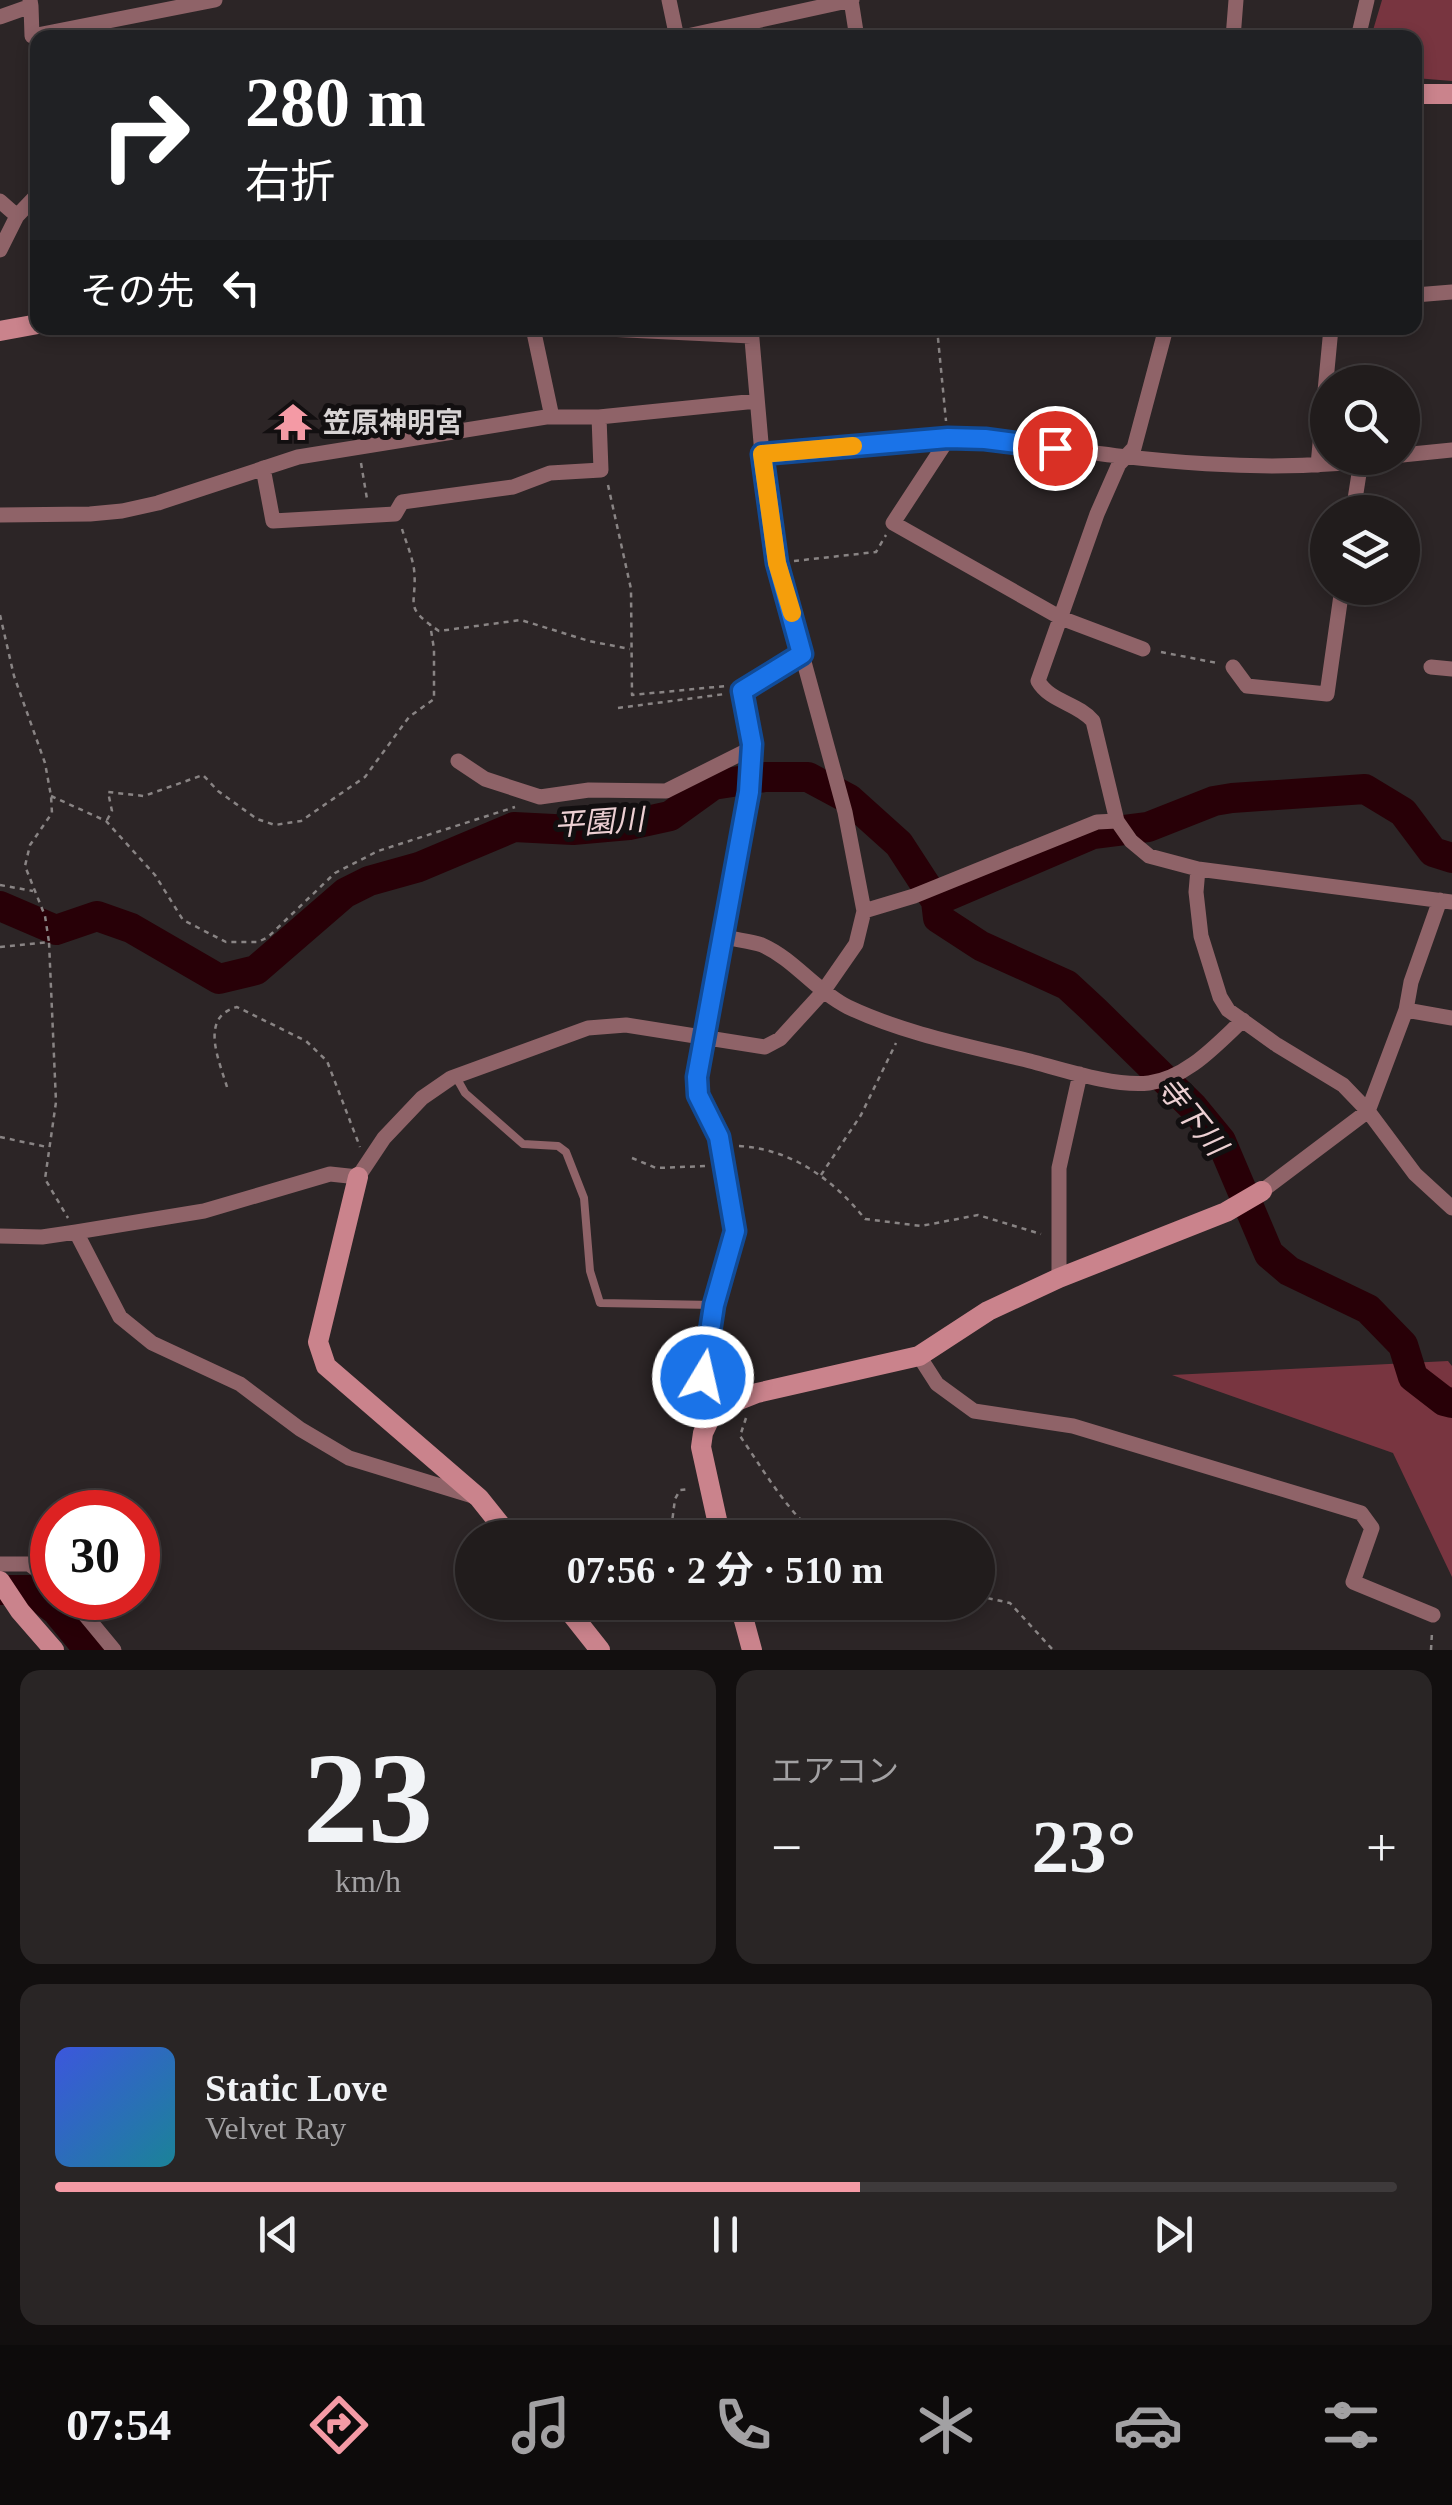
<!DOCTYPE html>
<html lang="ja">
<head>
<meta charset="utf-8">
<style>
	:root { --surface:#211c1c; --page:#292525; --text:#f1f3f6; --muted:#a2a1a3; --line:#3e3a3b; --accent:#f49aa5 }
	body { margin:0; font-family:"Times New Roman","Noto Sans JP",serif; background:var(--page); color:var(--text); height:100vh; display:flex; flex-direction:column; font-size:38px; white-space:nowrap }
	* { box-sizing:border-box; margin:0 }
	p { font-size:32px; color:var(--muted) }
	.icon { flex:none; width:55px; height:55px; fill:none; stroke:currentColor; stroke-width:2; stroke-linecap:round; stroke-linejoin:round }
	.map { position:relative; height:1650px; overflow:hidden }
	.drawer { display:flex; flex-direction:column; gap:20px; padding:20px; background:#120f0f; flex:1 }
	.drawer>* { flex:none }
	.banner { position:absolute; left:30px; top:30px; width:1392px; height:305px; border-radius:20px; box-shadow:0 5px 15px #0003,0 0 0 2px var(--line); background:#202124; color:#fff; overflow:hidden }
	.buttons { position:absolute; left:1310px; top:365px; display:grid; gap:20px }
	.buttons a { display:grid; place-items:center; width:110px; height:110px; border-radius:50%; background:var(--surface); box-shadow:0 5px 15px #0003,0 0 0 2px var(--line); font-size:50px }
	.speed { position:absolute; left:30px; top:1490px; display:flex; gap:20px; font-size:50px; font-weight:700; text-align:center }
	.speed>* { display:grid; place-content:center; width:130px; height:130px; border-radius:50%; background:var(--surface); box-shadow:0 5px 15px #0003,0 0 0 2px var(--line); line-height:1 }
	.speed .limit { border:15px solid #d22; background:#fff; color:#111 }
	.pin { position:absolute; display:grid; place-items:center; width:85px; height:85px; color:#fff; margin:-42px; border:5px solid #fff; border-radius:50%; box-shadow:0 2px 10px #0007 }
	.me { position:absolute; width:110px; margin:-55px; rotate:9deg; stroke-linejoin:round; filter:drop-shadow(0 0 8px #0008) }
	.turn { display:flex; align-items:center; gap:35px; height:210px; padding:0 50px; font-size:45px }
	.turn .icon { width:130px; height:130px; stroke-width:2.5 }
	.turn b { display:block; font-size:70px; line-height:85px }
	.then { display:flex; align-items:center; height:95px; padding:0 50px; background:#0003; gap:20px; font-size:38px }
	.big { font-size:75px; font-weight:700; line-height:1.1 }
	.drawer .widget { flex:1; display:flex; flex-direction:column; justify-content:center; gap:15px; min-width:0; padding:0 35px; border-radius:20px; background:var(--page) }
	.drawer .dial { align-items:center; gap:0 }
	.dial b { font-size:130px; line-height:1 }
	.song { display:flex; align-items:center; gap:30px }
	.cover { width:120px; height:120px; border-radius:15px; background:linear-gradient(135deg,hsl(230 70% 55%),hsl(190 70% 35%)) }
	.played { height:10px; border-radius:5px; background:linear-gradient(90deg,var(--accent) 60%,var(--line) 60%) }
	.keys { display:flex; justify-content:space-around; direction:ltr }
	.heat { display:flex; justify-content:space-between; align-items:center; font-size:55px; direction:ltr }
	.drawer .tiles { flex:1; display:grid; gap:20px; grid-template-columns:1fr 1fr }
	.widget:last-child { grid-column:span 2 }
	.trip { position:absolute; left:455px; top:1520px; width:540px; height:100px; border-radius:50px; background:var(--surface); box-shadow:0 5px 15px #0003,0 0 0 2px var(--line); font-weight:700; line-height:100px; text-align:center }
	.dock { display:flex; height:160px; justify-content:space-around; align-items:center; background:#0d0b0b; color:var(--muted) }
	.dock .icon { width:70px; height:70px }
	.dock .selected { color:var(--accent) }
	.dock b { font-size:45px; color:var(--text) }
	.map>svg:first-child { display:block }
	.green { fill:#783540 }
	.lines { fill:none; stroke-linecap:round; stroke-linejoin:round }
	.river { stroke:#280007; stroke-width:30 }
	.path { stroke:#898484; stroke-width:2.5; stroke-dasharray:5 5; stroke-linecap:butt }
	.lane { stroke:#8f6368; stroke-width:8 }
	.street { stroke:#8f6368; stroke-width:15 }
	.secondary { stroke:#ca838c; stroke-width:20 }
	.route-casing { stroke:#114b97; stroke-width:25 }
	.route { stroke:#1a73e8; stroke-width:18 }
	.slow { stroke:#f59e0b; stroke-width:18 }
	.labels { text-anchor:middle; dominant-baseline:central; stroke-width:10; stroke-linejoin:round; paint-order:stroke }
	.poi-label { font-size:28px; font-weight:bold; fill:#d7d3d3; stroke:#120f10; text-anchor:start }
	.water-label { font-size:30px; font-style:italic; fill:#edd0d3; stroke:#120f10 }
</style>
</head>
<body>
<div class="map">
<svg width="1452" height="1650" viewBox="0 0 1452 1650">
	<rect width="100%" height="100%" fill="#2c2526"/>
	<path class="green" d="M1382,0H1452V81L1415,78V38L1371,37Z
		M1448,1361L1452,1366V1577L1393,1453L1172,1375Z"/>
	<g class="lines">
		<path class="river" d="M936,901L938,918L981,946L1067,985L1094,1010L1193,1107L1221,1141L1269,1254L1289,1271L1368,1309L1403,1345L1413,1377L1444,1401L1452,1403
			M936,901L1093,834L1148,827L1214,801L1232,798L1365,789L1403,812L1433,852L1452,858
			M0,906L56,930L97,916L131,928L219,979L256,970L345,893L369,881L419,867L514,827L573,830L629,825L670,816L713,785L765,777H808L849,799L899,844L936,901
			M0,1590H30L56,1610L89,1650"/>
		<path class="path" d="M937,328L946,421
			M361,463L367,499
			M608,485L631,589L632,695L726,686
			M402,529C406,542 412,556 414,569C418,606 401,605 439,631L521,620L589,641L630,649
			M794,561L876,552L886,535
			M0,615L14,676L45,763L51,796L52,813L30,845L25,866L45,916L49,942
			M1161,652L1217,663
			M618,708L725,694
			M51,796L106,821L155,875L183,920L226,942H258L268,937L335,873L378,851L515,807
			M107,820L112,811L108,792L144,796L203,775L218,791L257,819L275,825L301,821L365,777L409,717L434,699V649L430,624
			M0,885L33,891
			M0,947L49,942L56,1102L45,1179L68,1218
			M227,1087C219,1060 199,1017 237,1007L306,1041L327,1061L360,1147
			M0,1137L47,1147
			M739,1146C791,1149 833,1179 865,1219L921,1226L978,1215L1041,1234
			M632,1158L656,1168L707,1166
			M821,1175L861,1115L896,1043
			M746,1418L740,1436C762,1468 790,1516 821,1538
			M670,1538L675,1499L680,1490L689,1489
			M978,1596L1010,1603L1053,1650
			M1431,1650L1432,1632"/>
		<path class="lane" d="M456,1077L465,1093L523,1144L558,1146L566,1152L584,1198L590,1271L600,1303L714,1305"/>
		<path class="street" d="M669,0L677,38
			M851,0L857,38
			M31,6L32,36L215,0
			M0,17L31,6L30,0
			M678,38L852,0
			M1233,38L1236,0
			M1358,38L1367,0
			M0,201L17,216
			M0,250L17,216L38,194
			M1415,295L1452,292
			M533,328L552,417
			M586,328L751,336
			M1166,328L1134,448L1119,464L1097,514L1038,681C1050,702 1078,703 1093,721L1117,821L1131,841L1149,856L1198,869L1452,902
			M948,439L893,523L1061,618L1143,649
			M762,454L948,439H985C1118,456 1253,478 1387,458
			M1402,455L1452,450
			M1318,465L1331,328
			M263,468L273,521L395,514L402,502L513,487L550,473L601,470L599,417
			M1353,512L1361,461
			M0,515L90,514L122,511L158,503L298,457L546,417H599L757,401
			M1233,667L1247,686L1327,694L1342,588
			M1431,667L1452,669
			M458,761L485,779L540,797L589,790L666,791L752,748
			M1198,869L1196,892L1201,936L1220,997L1228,1010L1277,1045L1343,1085L1368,1111L1415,1174L1452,1208
			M864,911L914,896L1097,822L1117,821
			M725,937C736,940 751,941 762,945C794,959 816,991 848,1007C905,1034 969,1046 1030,1061C1064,1070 1115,1087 1149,1083C1187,1078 1216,1045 1243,1020
			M1406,1010L1452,1018
			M1262,1191L1368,1111L1406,1010L1411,982L1440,900
			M76,1232L120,1317L152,1343L240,1384L300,1429L349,1458L473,1496
			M0,1236L42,1237L76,1232L204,1211L330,1174L358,1177L384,1138L422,1098L451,1078L588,1028L626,1025L765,1047L780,1039L822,993L856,944L864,911L845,812L777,563L762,454L751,328
			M1059,1278V1168L1080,1074
			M919,1356L937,1384L974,1411L1073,1426L1361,1513L1372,1528L1353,1582L1433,1615
			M714,1410L703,1377L714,1305L735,1231L719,1137L698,1095L697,1077L749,792L752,744L742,691L802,654
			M0,1564H29L52,1581
			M71,1598L114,1650"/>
		<path class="secondary" d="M1415,94H1452
			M0,331L38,324
			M358,1177L318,1342L326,1366L479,1498L511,1538
			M721,1538L701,1447L703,1433L714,1410L757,1393L919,1356L988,1311L1059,1278L1226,1212L1262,1191
			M0,1581L20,1611L54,1650
			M562,1602L600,1650
			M739,1602L752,1650"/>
	</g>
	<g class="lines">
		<g class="route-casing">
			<path id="route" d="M703,1377L714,1305L735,1231L719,1137L698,1095L697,1077L749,792L752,744L742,691L802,654L777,563L762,454L948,438L985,439L1055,448"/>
		</g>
		<use href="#route" class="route"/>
		<path class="slow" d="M792,613L777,563L762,454L853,446"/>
	</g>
	<defs>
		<g id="temple-bare" transform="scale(3)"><path d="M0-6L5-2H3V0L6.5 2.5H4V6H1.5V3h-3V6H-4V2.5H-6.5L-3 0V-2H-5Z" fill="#f49aa5" stroke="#120f10" stroke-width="2.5" paint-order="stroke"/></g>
	</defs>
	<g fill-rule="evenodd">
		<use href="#temple-bare" x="293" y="422"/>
	</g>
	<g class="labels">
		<g class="poi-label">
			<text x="323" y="422">笠原神明宮</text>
		</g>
		<g class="water-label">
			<text transform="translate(599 822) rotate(-4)">平園川</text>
			<text transform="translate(1192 1116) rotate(51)">寺下川</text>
		</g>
	</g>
</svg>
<div class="buttons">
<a><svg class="icon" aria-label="search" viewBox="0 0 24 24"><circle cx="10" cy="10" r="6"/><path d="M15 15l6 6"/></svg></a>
<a><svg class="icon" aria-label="layers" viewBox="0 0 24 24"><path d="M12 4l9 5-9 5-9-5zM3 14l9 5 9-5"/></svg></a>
</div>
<div class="speed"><div class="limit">30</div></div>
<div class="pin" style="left:1055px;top:448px;background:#d93025"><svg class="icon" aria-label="arrive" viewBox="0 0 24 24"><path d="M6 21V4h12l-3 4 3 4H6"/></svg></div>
<svg class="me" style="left:703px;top:1377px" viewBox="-20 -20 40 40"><circle r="17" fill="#1a73e8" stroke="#fff" stroke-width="3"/><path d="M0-11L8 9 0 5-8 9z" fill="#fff"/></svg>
<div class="trip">07:56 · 2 分 · 510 m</div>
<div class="banner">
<div class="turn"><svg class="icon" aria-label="right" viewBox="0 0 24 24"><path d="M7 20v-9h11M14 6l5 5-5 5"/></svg><div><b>280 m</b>右折</div></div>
<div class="then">その先<svg class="icon" aria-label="left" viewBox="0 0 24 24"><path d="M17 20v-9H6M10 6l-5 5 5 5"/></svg></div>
</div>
</div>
<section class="drawer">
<div class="tiles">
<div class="widget dial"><b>23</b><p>km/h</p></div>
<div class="widget"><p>エアコン</p>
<div class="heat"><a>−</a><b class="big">23°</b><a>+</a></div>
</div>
<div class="widget">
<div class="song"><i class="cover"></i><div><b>Static Love</b><p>Velvet Ray</p></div></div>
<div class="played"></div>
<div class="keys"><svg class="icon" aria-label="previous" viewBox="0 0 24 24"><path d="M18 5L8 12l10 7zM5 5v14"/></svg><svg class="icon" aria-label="pause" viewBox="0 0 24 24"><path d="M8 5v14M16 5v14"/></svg><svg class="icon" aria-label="next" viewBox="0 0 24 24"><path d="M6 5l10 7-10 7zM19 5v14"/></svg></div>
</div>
</div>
</section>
<nav class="dock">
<b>07:54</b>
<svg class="icon selected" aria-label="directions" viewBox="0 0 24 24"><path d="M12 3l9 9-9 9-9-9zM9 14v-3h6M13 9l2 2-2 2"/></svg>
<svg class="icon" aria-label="music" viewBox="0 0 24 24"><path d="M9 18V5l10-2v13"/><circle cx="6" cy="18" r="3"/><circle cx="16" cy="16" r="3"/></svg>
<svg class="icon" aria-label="phone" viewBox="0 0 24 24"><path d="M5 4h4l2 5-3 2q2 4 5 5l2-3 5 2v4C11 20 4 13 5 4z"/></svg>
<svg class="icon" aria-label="climate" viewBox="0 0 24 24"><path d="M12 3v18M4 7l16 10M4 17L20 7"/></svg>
<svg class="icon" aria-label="car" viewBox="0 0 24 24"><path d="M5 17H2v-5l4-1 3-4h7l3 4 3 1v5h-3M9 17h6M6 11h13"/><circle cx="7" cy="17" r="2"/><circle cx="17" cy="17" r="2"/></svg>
<svg class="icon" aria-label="filters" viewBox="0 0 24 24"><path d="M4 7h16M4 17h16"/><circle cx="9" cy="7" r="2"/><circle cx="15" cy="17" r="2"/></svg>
</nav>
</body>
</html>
